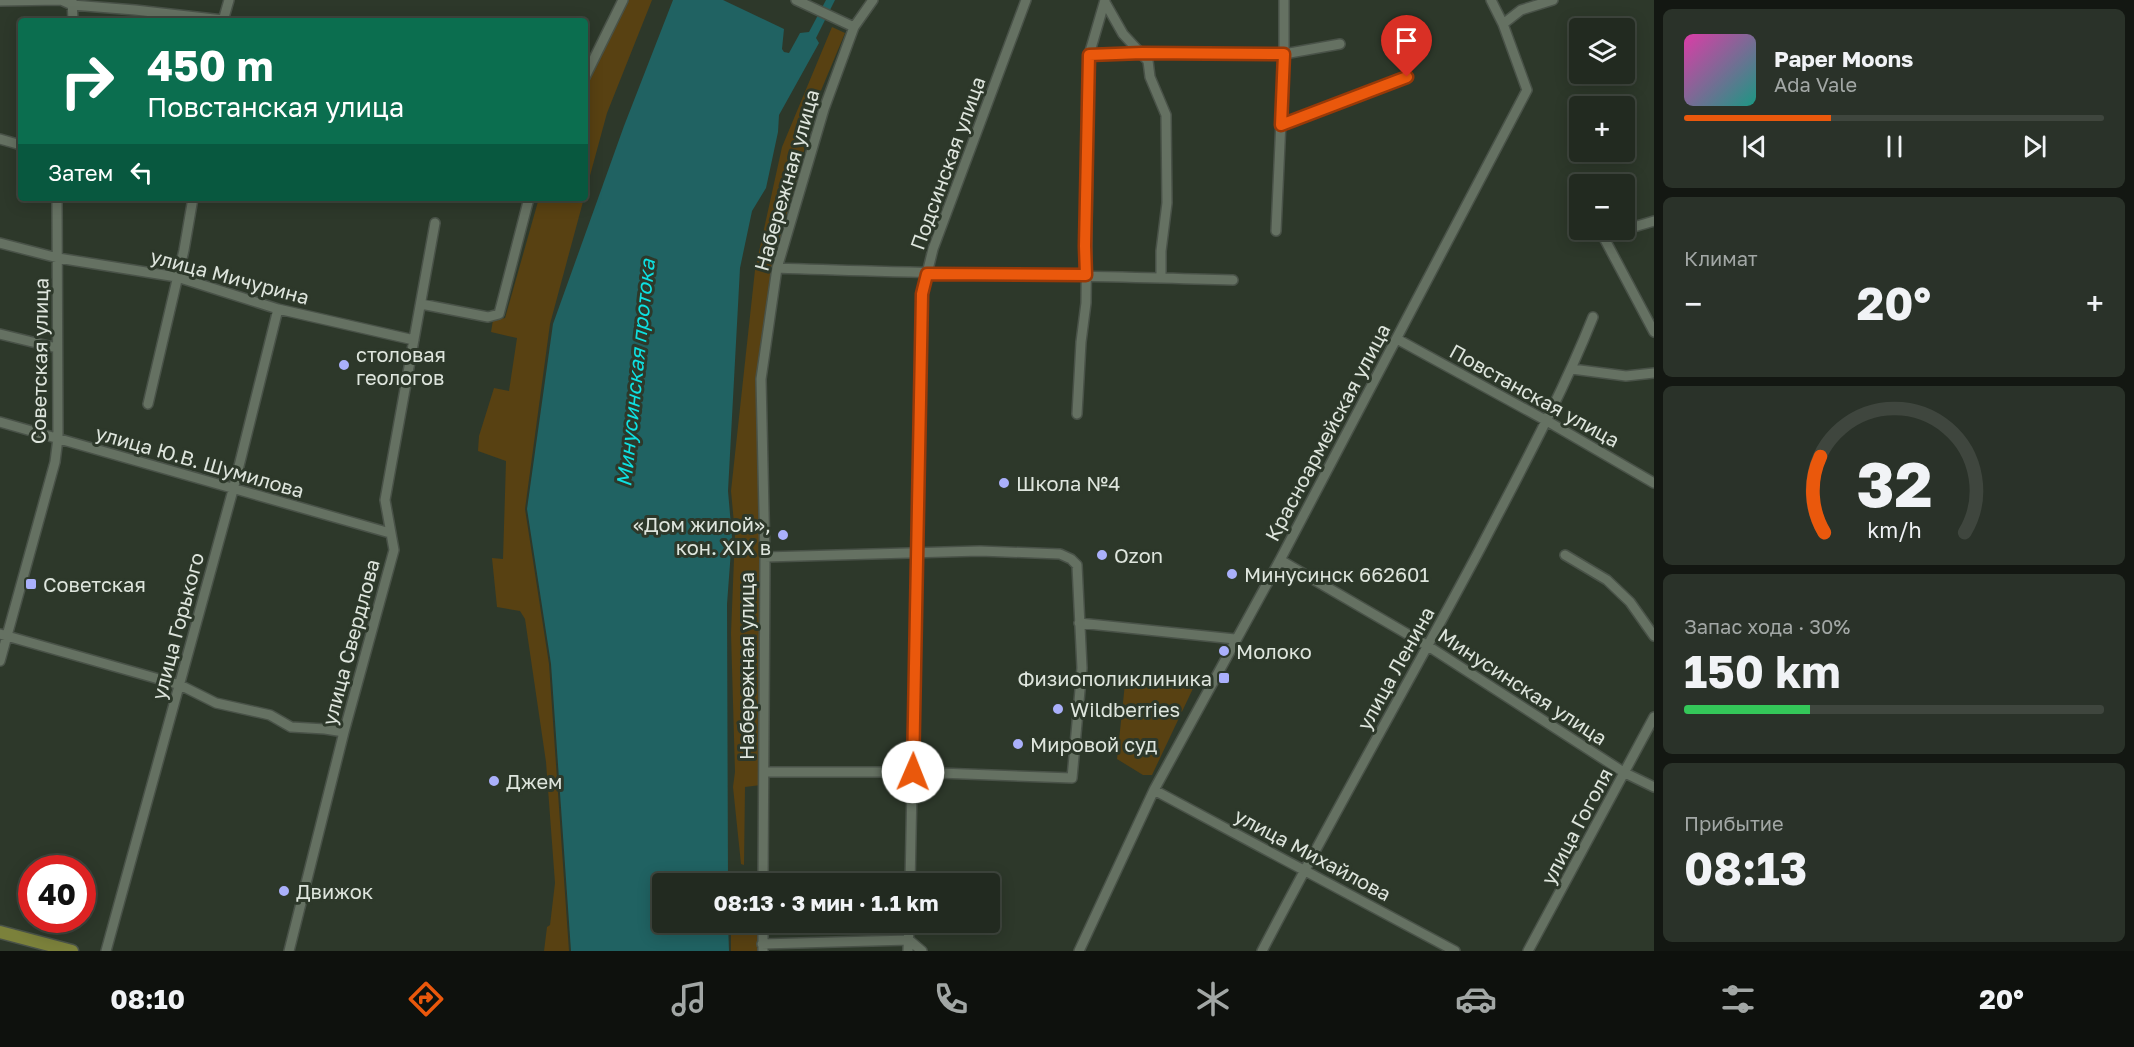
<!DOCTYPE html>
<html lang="ru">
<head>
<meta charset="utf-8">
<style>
	:root { --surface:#222a20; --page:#2a3229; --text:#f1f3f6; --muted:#a2a7a5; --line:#3f463e; --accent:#ea580c }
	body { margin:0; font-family:"Golos Text",sans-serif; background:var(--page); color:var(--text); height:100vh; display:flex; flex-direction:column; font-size:22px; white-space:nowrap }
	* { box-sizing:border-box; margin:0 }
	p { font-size:20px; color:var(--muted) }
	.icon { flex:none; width:33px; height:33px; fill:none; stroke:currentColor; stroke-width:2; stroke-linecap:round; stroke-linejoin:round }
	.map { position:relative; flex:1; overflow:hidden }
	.details { display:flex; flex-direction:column; gap:9px; padding:9px; background:#131712; width:480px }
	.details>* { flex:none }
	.hud { position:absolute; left:18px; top:18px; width:570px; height:183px; border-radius:6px; box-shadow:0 3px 15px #0003,0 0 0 2px var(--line); background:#0b6e4f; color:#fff; overflow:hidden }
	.controls { position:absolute; left:1569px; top:18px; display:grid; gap:12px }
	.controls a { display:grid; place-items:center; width:66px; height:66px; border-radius:6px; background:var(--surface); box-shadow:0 3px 15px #0003,0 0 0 2px var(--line); font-size:30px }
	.speed { position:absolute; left:18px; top:855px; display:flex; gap:12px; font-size:30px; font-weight:700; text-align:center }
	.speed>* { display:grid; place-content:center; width:78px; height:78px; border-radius:50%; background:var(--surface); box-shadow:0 3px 15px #0003,0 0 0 2px var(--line); line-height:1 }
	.speed .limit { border:9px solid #d22; background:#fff; color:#111 }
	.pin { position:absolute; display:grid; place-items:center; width:51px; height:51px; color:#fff; margin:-62px -26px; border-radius:50% 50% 50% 0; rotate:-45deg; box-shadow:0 0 6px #0007 }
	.pin .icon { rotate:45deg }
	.me { position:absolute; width:66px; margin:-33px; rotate:1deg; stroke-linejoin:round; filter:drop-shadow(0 0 4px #0008) }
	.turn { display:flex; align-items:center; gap:21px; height:126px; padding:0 30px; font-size:27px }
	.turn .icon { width:78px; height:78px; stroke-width:2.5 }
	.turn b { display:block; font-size:42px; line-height:51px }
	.then { display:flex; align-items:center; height:57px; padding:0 30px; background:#0003; gap:12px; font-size:22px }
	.big { font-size:45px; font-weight:700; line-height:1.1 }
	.details .tile { flex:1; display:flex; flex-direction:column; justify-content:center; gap:9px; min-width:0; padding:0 21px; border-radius:9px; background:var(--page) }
	.details .dial { align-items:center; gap:0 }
	.dial svg { height:156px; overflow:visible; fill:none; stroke:var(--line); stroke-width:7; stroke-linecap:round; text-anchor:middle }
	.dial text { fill:var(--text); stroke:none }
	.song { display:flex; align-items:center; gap:18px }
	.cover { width:72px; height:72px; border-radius:9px; background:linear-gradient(135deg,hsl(320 70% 55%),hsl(170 70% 35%)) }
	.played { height:6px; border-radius:3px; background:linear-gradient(90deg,var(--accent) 35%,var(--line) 35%) }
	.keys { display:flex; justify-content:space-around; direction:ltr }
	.heat { display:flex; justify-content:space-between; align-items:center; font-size:33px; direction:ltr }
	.charge { height:9px; border-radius:4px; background:linear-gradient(90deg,#34c759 30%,var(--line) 0) }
	.trip { position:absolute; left:652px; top:873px; width:348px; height:60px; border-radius:6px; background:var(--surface); box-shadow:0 3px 15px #0003,0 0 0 2px var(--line); font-weight:700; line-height:60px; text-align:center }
	.menu { display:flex; height:96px; justify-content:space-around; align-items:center; background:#0e110d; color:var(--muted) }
	.menu .icon { width:42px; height:42px }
	.menu .on { color:var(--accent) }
	.menu b { font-size:27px; color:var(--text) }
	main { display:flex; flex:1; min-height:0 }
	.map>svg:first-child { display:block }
	.green { fill:#584112 }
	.water { fill:#206262 }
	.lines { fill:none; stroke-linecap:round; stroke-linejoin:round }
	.minor-casing { stroke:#495248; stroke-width:12 }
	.major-casing { stroke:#495248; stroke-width:15 }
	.minor { stroke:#657162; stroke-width:9 }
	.major { stroke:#7b813b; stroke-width:12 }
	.route-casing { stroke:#983908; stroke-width:15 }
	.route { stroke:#ea580c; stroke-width:10 }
	.poi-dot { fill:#aab0fb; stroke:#2d382a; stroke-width:2 }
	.labels { text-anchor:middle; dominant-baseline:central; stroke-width:6; stroke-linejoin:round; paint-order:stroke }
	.street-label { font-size:20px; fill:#dee5dd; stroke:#2d382a }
	.poi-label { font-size:20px; fill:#dee5dd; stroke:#2d382a; text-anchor:start }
	.water-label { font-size:21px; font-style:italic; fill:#0ee0e1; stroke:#2d382a }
</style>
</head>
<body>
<main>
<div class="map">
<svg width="1654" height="951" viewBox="0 0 1654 951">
	<rect width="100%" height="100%" fill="#2d382a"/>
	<path class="green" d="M629,0H652L607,113L585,194V85Z
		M832,27L845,33L815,105L791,205L759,380L762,557L761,785L745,787L744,865L741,864L733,787L735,772L731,633L735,534L731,491L755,270L782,147Z
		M539,198H584L550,324L525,509L549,664L569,951H544L547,927L550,925L555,883L546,762L525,619L520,611L497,607L492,558L503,559L506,461L478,451L479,436L494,388L509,391L517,338L491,332L493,320L505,318Z
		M1126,674L1197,680L1152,775H1143L1117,759Z
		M731,923H759L757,951H731Z"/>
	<path class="water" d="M673,0H723L784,29L782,49L784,52L789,53L800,33L809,32L826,0H835L816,38L819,43L779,115L778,132L766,188L752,211L740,268L728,491L732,537L727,604L728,883L663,884V922L728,923L729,951H571L551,664L527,509L553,324L624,126Z"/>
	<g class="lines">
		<g class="minor-casing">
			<path id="minor" d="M72,0L73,21
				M796,0L854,27
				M0,1L61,0L72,5L135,10L223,20
				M1106,4L1123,34L1148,61L1150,77L1166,115L1167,203L1161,251V278
				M223,21L229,0
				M1503,24L1521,10L1553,0
				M1089,55L1142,53L1284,54L1340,44
				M585,77L623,0
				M1281,125L1407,77
				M0,139L21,145
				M1602,230L1603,236L1654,332
				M1276,231L1284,54V0
				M1603,236L1654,221
				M0,243L58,258L177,277L278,309L414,340
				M777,268C929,274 1081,275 1233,280
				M421,304L488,317L499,314L529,198
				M0,334L57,348
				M1397,339L1547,421L1654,483
				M1572,369L1626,376L1654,373
				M148,404L184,250L193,198
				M1077,414L1081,342L1086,303L1089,55L1105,0
				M0,422L390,533
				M1565,555L1607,580L1630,602L1654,636
				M1280,560L1428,646L1625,773L1654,787
				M1079,623L1235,639
				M0,634L180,685L216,703L270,715L291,727L325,729L344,732
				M0,661L55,462L58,438L57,198
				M764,772H913L1072,778L1082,668L1077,565L1071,559L1060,554L980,551L765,557
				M1154,790L1455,951
				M763,884L765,557L761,379L777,268L824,109L854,27L873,0
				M910,884L922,294L933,249L1026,0
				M762,944L909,940L922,951
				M106,951L233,490L278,309
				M289,951L344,732L394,550L385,500L435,223
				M763,951V922
				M908,951L909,922
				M1079,951L1154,790L1280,560L1527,90L1503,24L1491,0
				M1262,951C1332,816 1408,684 1480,549C1520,472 1561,397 1593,317
				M1528,951L1654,717"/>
		</g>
		<g class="major-casing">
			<path id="major" d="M0,932L72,951"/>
		</g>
		<use href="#minor" class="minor"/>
		<use href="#major" class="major"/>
	</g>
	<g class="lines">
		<g class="route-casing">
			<path id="route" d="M913,772L922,294L927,274L1086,275L1085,246L1089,55L1142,53L1284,54L1281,125L1407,77"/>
		</g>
		<use href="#route" class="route"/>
	</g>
	<g class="poi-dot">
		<circle cx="344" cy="365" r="6"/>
		<circle cx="1004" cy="483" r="6"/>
		<circle cx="783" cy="535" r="6"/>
		<circle cx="1102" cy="555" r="6"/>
		<circle cx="1232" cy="574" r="6"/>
		<rect x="25" y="578" width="12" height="12" rx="3"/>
		<circle cx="1224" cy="651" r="6"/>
		<rect x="1218" y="672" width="12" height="12" rx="3"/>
		<circle cx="1058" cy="709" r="6"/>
		<circle cx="1018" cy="744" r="6"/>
		<circle cx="494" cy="781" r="6"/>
		<circle cx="284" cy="891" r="6"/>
	</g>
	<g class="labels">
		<g class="street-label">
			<text transform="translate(947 163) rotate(-70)">Подсинская улица</text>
			<text transform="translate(786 180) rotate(-74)">Набережная улица</text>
			<text transform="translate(230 276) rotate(15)">улица Мичурина</text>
			<text transform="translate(39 361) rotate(-89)">Советская улица</text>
			<text transform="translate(1535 395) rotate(29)">Повстанская улица</text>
			<text transform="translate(1327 432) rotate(-62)">Красноармейская улица</text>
			<text transform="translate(200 461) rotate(16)">улица Ю.В. Шумилова</text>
			<text transform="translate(177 626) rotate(-75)">улица Горького</text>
			<text transform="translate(350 642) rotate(-75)">улица Свердлова</text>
			<text transform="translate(746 666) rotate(-90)">Набережная улица</text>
			<text transform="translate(1395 668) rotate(-61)">улица Ленина</text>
			<text transform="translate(1523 686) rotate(33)">Минусинская улица</text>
			<text transform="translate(1576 826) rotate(-62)">улица Гоголя</text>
			<text transform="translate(1313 854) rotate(28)">улица Михайлова</text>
		</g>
		<g class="poi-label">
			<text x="356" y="354">столовая<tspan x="356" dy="23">геологов</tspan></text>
			<text x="1016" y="483">Школа №4</text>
			<text x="771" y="524" text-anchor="end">«Дом жилой»,<tspan x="771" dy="23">кон. ХIХ в</tspan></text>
			<text x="1114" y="555">Ozon</text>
			<text x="1244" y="574">Минусинск 662601</text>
			<text x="43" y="584">Советская</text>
			<text x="1236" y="651">Молоко</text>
			<text x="1212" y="678" text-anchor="end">Физиополиклиника</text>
			<text x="1070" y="709">Wildberries</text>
			<text x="1030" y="744">Мировой суд</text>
			<text x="506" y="781">Джем</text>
			<text x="296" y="891">Движок</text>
		</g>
		<g class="water-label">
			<text transform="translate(635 373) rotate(-84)">Минусинская протока</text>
		</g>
	</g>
</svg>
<div class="controls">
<a><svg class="icon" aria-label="layers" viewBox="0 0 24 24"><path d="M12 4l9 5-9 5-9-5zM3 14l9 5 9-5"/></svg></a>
<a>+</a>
<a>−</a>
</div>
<div class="speed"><div class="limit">40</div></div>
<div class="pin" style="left:1407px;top:77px;background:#d93025"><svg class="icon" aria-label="arrive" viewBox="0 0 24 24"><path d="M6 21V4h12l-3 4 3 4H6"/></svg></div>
<svg class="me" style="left:913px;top:772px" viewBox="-20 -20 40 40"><circle r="19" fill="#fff"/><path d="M0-13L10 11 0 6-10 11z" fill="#ea580c"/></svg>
<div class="trip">08:13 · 3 мин · 1.1 km</div>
<div class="hud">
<div class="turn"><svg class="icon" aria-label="right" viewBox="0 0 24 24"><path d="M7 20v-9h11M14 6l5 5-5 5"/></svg><div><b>450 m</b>Повстанская улица</div></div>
<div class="then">Затем<svg class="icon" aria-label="left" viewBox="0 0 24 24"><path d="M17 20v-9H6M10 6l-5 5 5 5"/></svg></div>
</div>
</div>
<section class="details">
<div class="tile">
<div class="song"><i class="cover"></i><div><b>Paper Moons</b><p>Ada Vale</p></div></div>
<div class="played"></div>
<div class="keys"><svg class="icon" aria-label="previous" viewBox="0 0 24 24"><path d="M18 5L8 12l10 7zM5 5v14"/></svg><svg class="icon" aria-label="pause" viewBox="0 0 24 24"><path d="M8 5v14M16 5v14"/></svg><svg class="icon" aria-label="next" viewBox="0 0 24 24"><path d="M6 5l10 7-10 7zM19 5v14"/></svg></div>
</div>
<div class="tile"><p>Климат</p>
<div class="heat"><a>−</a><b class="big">20°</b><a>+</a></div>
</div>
<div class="tile dial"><svg viewBox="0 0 100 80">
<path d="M14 69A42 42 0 1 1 86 69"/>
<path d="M14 69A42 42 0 0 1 12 30" stroke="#ea580c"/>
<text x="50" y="56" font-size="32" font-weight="700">32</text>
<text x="50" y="72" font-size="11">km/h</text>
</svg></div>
<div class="tile"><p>Запас хода · 30%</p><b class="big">150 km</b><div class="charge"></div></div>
<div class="tile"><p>Прибытие</p><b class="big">08:13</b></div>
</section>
</main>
<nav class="menu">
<b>08:10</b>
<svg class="icon on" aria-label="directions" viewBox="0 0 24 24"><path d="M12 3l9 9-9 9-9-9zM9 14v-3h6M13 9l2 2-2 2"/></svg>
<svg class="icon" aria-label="music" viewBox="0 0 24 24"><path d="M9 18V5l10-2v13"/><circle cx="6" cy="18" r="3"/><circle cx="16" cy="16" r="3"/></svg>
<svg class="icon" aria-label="phone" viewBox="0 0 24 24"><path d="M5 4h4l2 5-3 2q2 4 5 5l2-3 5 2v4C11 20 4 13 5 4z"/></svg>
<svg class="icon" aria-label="climate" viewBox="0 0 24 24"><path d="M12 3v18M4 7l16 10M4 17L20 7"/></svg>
<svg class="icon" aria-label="car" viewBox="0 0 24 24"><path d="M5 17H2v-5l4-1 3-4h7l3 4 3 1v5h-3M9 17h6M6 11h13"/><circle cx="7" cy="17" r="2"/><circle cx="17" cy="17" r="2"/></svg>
<svg class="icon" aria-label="filters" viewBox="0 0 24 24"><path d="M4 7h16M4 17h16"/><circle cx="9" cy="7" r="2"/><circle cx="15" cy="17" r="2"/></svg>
<b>20°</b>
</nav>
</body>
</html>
